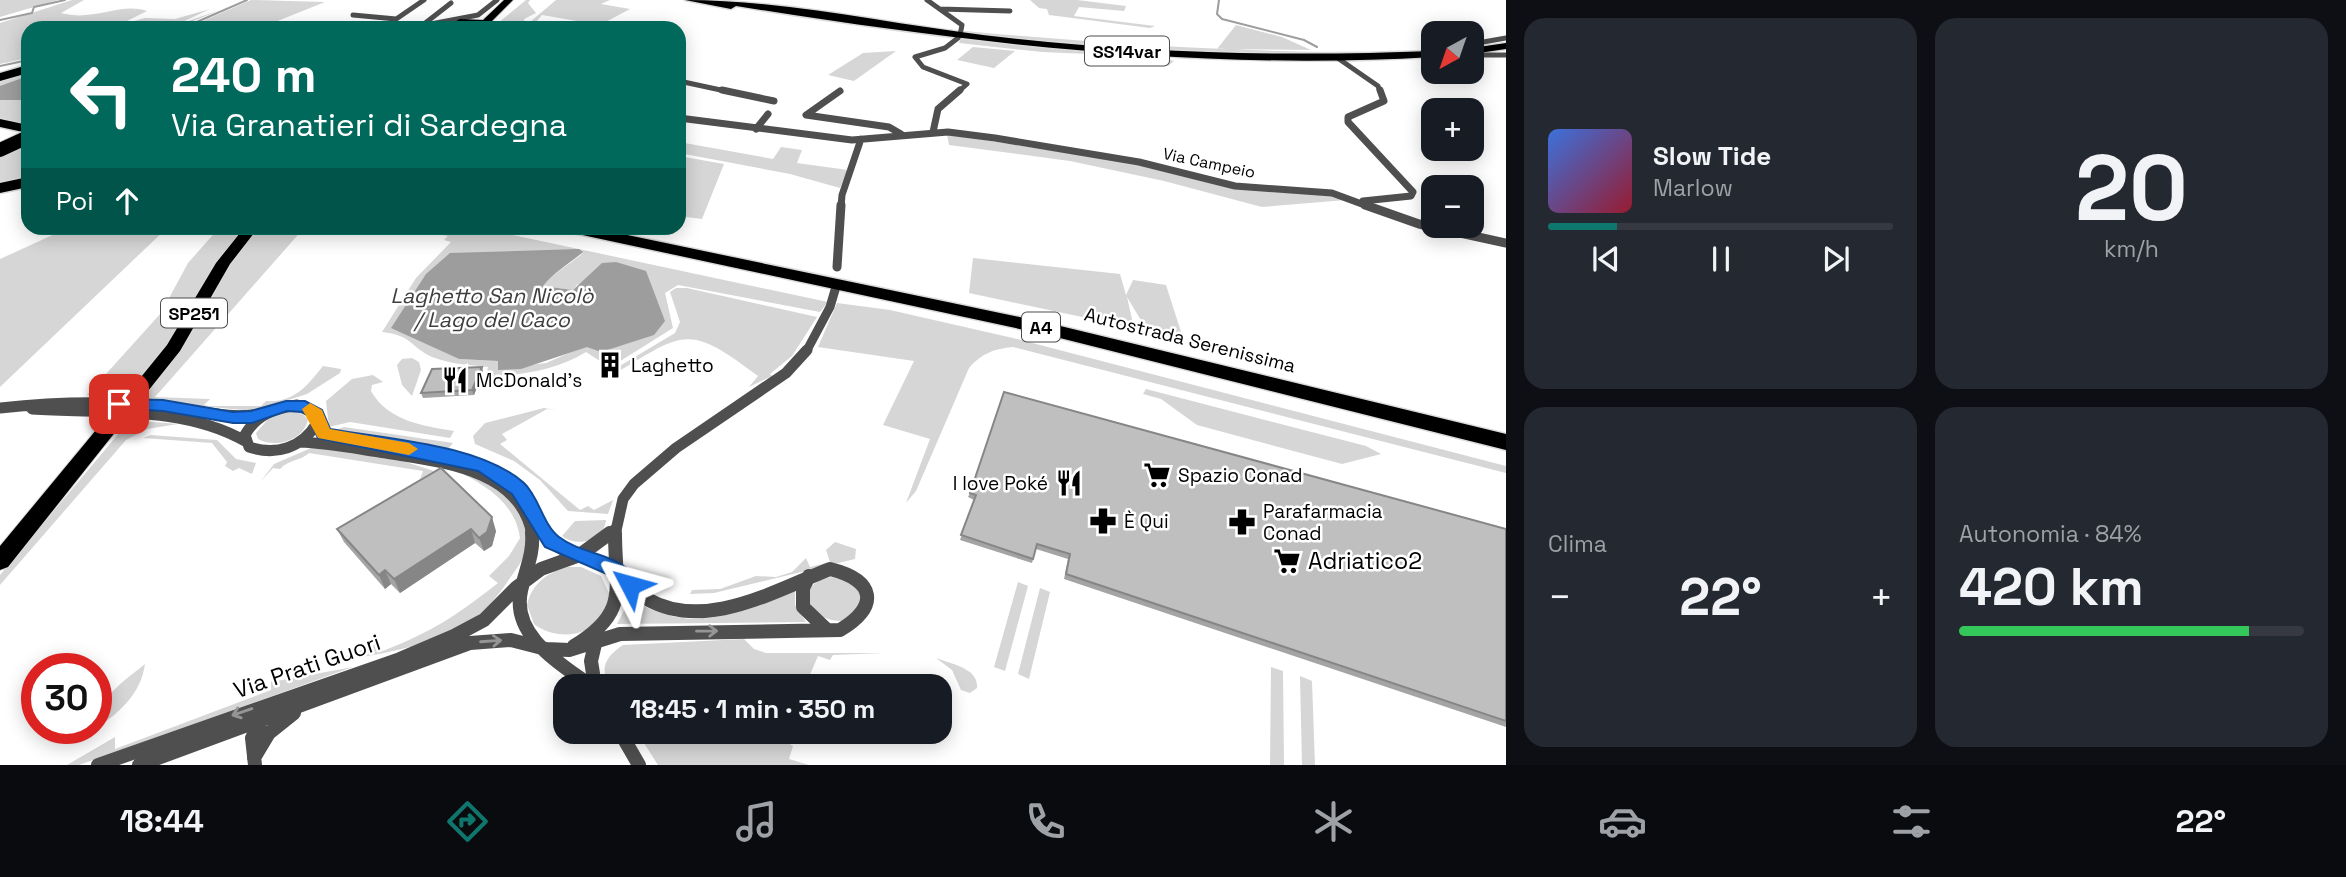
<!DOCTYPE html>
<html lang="it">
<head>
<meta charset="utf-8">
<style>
	:root { --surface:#171b24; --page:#242831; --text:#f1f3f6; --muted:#9ea1a6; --line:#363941; --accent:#0f766e }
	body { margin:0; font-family:"Space Grotesk",sans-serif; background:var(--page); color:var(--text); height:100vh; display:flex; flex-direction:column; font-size:26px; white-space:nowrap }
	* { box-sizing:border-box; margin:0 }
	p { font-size:23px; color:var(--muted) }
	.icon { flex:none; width:38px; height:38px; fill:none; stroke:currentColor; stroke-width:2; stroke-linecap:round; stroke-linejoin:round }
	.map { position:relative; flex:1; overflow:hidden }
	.panel { display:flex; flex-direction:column; gap:18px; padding:18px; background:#0d0f14; width:840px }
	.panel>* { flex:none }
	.banner { position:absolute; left:21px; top:21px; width:665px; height:214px; border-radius:21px; box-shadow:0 4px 18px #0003; background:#00695c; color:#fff; overflow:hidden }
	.needle { width:46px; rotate:220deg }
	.buttons { position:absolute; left:1421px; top:21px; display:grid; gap:14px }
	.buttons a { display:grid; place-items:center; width:63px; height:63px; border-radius:14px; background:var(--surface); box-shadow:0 4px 18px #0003; font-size:35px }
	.speed { position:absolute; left:21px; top:653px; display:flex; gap:14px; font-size:35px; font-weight:700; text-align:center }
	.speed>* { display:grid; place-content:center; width:91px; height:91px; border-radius:50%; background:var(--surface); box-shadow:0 4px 18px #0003; line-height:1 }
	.speed .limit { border:10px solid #d22; background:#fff; color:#111 }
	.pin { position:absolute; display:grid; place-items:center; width:60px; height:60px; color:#fff; margin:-30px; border-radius:14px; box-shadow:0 4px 10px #0006 }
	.me { position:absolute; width:77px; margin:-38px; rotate:309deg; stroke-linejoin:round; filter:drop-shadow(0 0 5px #0008) }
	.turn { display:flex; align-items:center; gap:24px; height:147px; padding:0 35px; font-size:32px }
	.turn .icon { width:91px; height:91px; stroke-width:2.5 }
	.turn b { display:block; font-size:49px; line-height:60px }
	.then { display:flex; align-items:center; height:66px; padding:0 35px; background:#0003; gap:14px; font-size:26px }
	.big { font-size:52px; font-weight:600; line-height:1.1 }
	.panel .widget { flex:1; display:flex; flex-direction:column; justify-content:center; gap:10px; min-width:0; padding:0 24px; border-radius:21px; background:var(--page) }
	.panel .dial { align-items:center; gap:0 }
	.dial b { font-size:91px; line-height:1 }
	.song { display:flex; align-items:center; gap:21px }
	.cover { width:84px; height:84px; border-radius:10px; background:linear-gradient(135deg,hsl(220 70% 55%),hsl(350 70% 35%)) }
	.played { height:7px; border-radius:4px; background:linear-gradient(90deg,var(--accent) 20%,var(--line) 20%) }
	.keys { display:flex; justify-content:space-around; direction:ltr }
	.heat { display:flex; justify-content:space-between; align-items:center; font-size:38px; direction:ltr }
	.charge { height:10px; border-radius:5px; background:linear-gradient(90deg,#34c759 84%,var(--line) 0) }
	.panel .tiles { flex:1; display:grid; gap:18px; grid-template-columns:repeat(2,1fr) }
	.trip { position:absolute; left:553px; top:674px; width:399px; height:70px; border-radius:21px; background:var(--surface); box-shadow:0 4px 18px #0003; font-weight:600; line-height:70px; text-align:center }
	.tabs { display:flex; height:112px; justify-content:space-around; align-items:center; background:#090b0e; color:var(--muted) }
	.tabs .icon { width:49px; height:49px }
	.tabs .current { color:var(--accent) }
	.tabs b { font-size:32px; color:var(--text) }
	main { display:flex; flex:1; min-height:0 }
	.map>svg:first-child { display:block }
	.green { fill:#d6d6d6; fill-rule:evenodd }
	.water { fill:#9d9d9d }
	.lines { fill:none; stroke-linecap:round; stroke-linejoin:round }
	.stream { stroke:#9d9d9d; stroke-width:2 }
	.primary-casing { stroke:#dbdbdb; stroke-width:2 }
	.highway-casing { stroke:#dbdbdb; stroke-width:3 }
	.street-far4 { stroke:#4f4f4f; stroke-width:5 }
	.street-far3 { stroke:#4f4f4f; stroke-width:7 }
	.street-far2 { stroke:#4f4f4f; stroke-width:9 }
	.street-far1 { stroke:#4f4f4f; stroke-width:11 }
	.street { stroke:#4f4f4f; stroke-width:14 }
	.primary { fill:#000; fill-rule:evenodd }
	.highway { fill:#000; fill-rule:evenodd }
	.primary-bridge-casing { stroke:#dbdbdb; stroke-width:21; stroke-linecap:butt }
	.highway-bridge-casing { stroke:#dbdbdb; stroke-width:16; stroke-linecap:butt }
	.primary-bridge { stroke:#000; stroke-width:18 }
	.highway-bridge { stroke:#000; stroke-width:14 }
	.wall { fill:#a4a4a4 }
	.shaded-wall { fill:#868686 }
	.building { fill:#bfbfbf; stroke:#868686; stroke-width:2 }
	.oneway { stroke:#959595 }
	.route { fill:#1a73e8; stroke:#114b97; stroke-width:2 }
	.slow { fill:#f59e0b }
	.labels { text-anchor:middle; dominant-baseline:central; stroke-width:5; stroke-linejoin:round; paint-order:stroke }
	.far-street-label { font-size:16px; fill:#000; stroke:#fff }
	.shield { fill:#fff; stroke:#4c4c4c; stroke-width:2 }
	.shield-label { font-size:18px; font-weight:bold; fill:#000 }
	.street-label { font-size:19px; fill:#000; stroke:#fff }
	.poi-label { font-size:19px; fill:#000; stroke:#fff; text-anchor:start }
	.water-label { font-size:21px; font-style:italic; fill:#3e3e3e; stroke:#fff }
	.near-poi-label { font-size:23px; fill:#000; stroke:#fff; text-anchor:start }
	.near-street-label { font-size:23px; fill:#000; stroke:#fff }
</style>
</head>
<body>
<main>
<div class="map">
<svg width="1506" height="765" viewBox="0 0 1506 765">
	<rect width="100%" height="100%" fill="#fff"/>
	<path class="green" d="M0,0H58L0,17Z
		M72,0H84L61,13C94,22 120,2 147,11L127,21L130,22L145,18L175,19L210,9L174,26L220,10L176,28H28V58L0,64V23Z
		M251,0L325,2L260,28H187Z
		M526,0H530L528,3L536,13L524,19L525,23L518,28H492Z
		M556,0H610L601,4L630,9L600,25L542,15L531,28H523Z
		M1030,0H1077L1126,6L1124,11L1079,7L1074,16L1155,26L1150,28L1049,15L1047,9L1039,8Z
		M1236,25L1282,37L1311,50L1217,49Z
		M965,31C1085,42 1205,50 1326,52L1330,55L1153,51L962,35Z
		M961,38L1158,56L1174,61L1168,66L1160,57L1042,52L959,43Z
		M973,47L1015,51L994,68L957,60Z
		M896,51L854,81L828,75L863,53Z
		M28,71V124L0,120V79Z
		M947,134L1137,164L1232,188L1335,196L1346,200L1262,207L1164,181L1070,161L949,145Z
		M679,142L773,159L781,147L802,150L797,163L848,170L840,188L790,174L679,153Z
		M28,144V180L0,186V155Z
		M679,156L724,164L702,219L679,216Z
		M68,228H167L0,387V259Z
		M219,228H304L155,397L210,399L204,405L209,406H261L266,401C294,403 307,386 323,366L341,369L340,373L307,394L253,411L87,395L161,313L188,263Z
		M408,228H480L828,302L820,312L678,285L665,293L673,328L614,365H606L586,352C555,371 520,375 486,377L488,367C469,365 450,364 432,357C409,346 412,335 382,332L416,278L451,242L444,240L448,236ZM583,253C569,265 555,272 542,286L573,290L578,284L627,342L606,350L590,344L546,363L498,369L499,361L459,359L398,330Z
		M973,258L1120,274L1126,295L1133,280L1166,285L1183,338L1142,322L1127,297L1134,328L969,293Z
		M676,288H687L817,317L792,356L770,374L772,376L749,387L758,376C689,324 685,331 616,373L613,370L675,333L680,322L670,292Z
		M837,303L890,310L1013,338L1506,466V473L1013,347C994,349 982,353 969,368L916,491L906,503L930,439L883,425L914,361L818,347Z
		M412,358L419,362L421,370L412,396L402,385L397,365L402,359Z
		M373,375L383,382L372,385L371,391C388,421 423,426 454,431L450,438L350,422L329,427L326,401L352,379Z
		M1146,389L1366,446L1381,454L1342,464L1197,425L1161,399L1143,394Z
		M544,408L556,410L547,409L502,434L507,440L500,444L580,510L588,506L594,510L613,500L608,514L568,511L540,480L514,461L475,444L473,436L485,423Z
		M291,411L300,412L308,419C305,440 275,449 258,439L256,433L270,417Z
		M130,420L178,424L147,429L126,440L0,585V575Z
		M344,427L453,443L448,449L333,431Z
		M151,435L217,440L236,459L256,463L252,474L239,468L233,471L225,466L227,462L212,443L143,438Z
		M318,445L387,456L434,471L420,479L423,471L309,453C301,461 289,459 280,469L273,468L260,482L274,464Z
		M452,468C485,479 534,505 527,547C524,561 513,573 506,584C493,602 479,618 459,628C419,649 375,655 331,662L380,643L383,651C433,631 456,616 498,583L489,576L509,556L520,538C515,501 483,484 452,468Z
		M606,520C604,541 577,548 562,536L575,521Z
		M835,542L856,549L855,559L714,593L690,594L692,590L720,589L756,576L776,577L792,572L806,558L810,567L830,562L826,550Z
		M568,567H581L601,576L610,595C607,602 606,611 601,617C586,639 553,639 534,624L527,605C532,583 547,573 568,567Z
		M832,577L848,580L860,592L861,607L842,621C808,622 792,583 832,577Z
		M1018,582L1028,586L1005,671L994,667Z
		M1040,588L1050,592L1029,679L1018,674Z
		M795,589V605L806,622L617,624L630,599C697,636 729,615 795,589Z
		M744,639L754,649L766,653H884L833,655L830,660L818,656L805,686H609C599,666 607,656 623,645Z
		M936,658C951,664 979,668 977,688L970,693L961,690L952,670Z
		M145,664C141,693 120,713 96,728C96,699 124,681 145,664Z
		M353,667L79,765H67L115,737V749L271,690V682Z
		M1271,667L1283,671L1284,765H1270Z
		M1300,676L1312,681L1315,765H1302Z
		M637,732H784L781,739L793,746L789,759L809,765H658Z"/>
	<path class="water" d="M28,76V100H0V86Z
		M579,249L583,252C569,264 554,272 543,286L573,290L602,263L616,262L646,271L665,321L654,335L601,352L587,347L521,369L498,370V361L459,359L391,328L426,274L450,253Z"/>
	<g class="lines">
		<path class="stream" d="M1219,0L1217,14L1222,19L1304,40L1317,47
			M0,20L32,13L34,7L65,0
			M183,28L247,0
			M0,66L28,60"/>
		<g class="primary-casing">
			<path id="primary" d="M504,0H513L489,24V28H481V25L465,23L443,28L460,19L483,20Z
				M244,228H258L230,264L180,351L140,401H128L125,397L128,393L167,345L216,263Z
				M113,416L120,418L122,422L120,426L8,567L0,570V546L106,418Z"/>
		</g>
		<g class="highway-casing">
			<path id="highway" d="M685,0C783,0 884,23 983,35C1133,53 1282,57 1433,51V57C1198,71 967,43 736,6L731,9Z
				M1506,43V49L1472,54V48Z
				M28,65V73L0,81V73Z
				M0,119L28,125V133L0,127Z
				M28,177V187L0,193V183Z
				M565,228H594L1048,323L1506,434V450L1048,335L573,233Z"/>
		</g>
		<path class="street-far4" d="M927,0L962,25L960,35
			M940,9L1010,11
			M353,15L396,19
			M424,24L451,3
			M386,26L424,0
			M415,27L478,15L497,0
			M391,28L419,27
			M1472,44L1506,38
			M1483,55H1506
			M1339,59L1378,86L1380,92
			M679,81L730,92
			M958,92L967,84L923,67L915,57L945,48L958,38"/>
		<path class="street-far3" d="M722,90L774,101
			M840,91L806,115L889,127L901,134
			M679,118L852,140L948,132L995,138L1139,162L1235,186L1332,193L1370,207
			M756,129L768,114
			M933,132L938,109L960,90
			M1363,201L1411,196L1413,192L1348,122V117L1384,101L1380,90
			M841,207L842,195L861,139"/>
		<path class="street-far2" d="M1365,205L1419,224L1506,243
			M837,267L841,205
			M806,352L830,307L835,290"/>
		<path class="street-far1" d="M297,405L316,414L317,423C302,448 276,456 249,447L245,435C256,415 275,408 297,405Z
			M0,408C54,402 108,401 162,406C197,409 229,421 264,413
			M32,409C102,414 182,405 245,441
			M317,423L324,434C379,448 478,448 519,489C531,500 539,521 547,535
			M300,442C329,443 358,449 386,453C440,462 521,469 532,535
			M608,535L614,530
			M615,535L623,499L634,484L676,448L786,373L807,350"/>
		<path class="street" d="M532,533C534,554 525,571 521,591C511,636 561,664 591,686
			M809,576L803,588V607L825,628
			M595,644L591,661L595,686
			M574,646C630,612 615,589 615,533
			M620,732L639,765
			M254,758L269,733L294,713
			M98,765L400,659L454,636L484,620L517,587L541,569L580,555L610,533
			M139,765L470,643L511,640L546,649L569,650L620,634L840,630C880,606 875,580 830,569C774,591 705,632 647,599C633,591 625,573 611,567C588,556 560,555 546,533
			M255,765L252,738L261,721"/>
		<use href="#primary" class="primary"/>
		<use href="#highway" class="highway"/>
		<g class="primary-bridge-casing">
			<path id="primary-bridge" d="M113,422L134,397"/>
		</g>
		<g class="highway-bridge-casing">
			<path id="highway-bridge" d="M0,150L28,137"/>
		</g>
		<use href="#primary-bridge" class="primary-bridge"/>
		<use href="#highway-bridge" class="highway-bridge"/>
	</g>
	<path class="wall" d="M483,371L474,395L423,398L421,393Z
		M970,493L1506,529V727L1064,579L1068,559L1036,549L1032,563L960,540L974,500L968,497Z
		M337,529L496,531L492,546L484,551L475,543L400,593L391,584L385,589L344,542Z"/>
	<path class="shaded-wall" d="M482,367L483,371L474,395L472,390Z
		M492,517L496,531L492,546L484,551L479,538Z
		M471,529L475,543L400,593L394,579Z
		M385,570L391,584L385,589L379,575Z"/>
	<path class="building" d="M482,367L472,390L421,393L432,369Z
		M1004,392L1506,529V721L1066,574L1070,554L1037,544L1033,559L961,535L976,495L970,493Z
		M441,468L492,517L487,532L479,538L471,529L394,579L385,570L379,575L337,529Z"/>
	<defs><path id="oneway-shaft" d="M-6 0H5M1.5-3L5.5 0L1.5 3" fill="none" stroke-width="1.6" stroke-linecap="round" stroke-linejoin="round" transform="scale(1.75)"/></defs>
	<g class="oneway">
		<use href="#oneway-shaft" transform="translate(707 631) rotate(-1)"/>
		<use href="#oneway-shaft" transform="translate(491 641) rotate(-4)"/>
		<use href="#oneway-shaft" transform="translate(242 712) rotate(161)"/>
	</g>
	<path class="route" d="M119,399L163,400L233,412L251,411L286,401H305L322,410L330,429C387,439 480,444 524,483C539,497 543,525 559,537C585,557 624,552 640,585L637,591H623L607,574L545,547L512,494L478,471L318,438L308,416L302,412L287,411L252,423H233L163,411L113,408V400Z"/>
	<path class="slow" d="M310,403L322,410L330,429L409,443L418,449L409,455L318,438L302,409Z"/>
	<defs>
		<g id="building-bare" transform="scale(2.1)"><path d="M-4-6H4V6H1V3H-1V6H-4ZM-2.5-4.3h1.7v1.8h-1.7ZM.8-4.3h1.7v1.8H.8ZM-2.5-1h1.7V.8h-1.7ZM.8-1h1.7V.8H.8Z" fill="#000" stroke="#fff" stroke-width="2.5" paint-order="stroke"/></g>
		<g id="restaurant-bare" transform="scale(2.1)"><path d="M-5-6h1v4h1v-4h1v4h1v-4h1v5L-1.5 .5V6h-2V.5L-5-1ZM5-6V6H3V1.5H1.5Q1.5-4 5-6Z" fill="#000" stroke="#fff" stroke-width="2.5" paint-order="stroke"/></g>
		<g id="supermarket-bare" transform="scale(2.1)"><path d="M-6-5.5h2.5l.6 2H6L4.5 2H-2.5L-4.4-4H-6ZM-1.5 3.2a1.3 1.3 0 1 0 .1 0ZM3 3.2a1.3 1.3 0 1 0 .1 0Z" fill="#000" stroke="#fff" stroke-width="2.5" paint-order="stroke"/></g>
		<g id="pharmacy-bare" transform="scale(2.1)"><path d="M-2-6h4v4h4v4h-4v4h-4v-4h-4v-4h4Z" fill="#000" stroke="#fff" stroke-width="2.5" paint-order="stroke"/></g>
	</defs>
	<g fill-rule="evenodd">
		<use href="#building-bare" x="610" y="365"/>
		<use href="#restaurant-bare" x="455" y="380"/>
		<use href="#supermarket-bare" x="1157" y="475"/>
		<use href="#restaurant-bare" x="1069" y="483"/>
		<use href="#pharmacy-bare" x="1103" y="521"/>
		<use href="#pharmacy-bare" x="1242" y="522"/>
		<use href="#supermarket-bare" x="1287" y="561"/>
	</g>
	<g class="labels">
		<g class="far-street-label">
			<text transform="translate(1209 163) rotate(12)">Via Campeio</text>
		</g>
		<g class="shield">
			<rect x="1085" y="36.5" width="84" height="29" rx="5"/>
			<rect x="161" y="298.5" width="66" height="29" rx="5"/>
			<rect x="1022" y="312.5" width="38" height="29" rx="5"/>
		</g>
		<g class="shield-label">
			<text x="1127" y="51">SS14var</text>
			<text x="194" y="313">SP251</text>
			<text x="1041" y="327">A4</text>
		</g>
		<g class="street-label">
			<text transform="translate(1190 340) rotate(14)">Autostrada Serenissima</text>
		</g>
		<g class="poi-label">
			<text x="631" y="365">Laghetto</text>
			<text x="476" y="380">McDonald's</text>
			<text x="1178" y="475">Spazio Conad</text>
			<text x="1048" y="483" text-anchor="end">I love Poké</text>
			<text x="1263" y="511">Parafarmacia<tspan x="1263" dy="22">Conad</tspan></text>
			<text x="1124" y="521">È Qui</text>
		</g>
		<g class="water-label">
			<text x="492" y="295">Laghetto San Nicolò<tspan x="492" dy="24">/ Lago del Caco</tspan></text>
		</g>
		<g class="near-poi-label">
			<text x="1308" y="561">Adriatico2</text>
		</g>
		<g class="near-street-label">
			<text transform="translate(307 666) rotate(-19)">Via Prati Guori</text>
		</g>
	</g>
</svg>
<div class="buttons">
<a><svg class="needle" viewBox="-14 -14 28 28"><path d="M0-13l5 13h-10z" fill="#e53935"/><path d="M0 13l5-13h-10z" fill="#9ea1a6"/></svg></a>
<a>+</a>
<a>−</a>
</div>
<div class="speed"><div class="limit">30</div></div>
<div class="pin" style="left:119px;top:404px;background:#d93025"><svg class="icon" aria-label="arrive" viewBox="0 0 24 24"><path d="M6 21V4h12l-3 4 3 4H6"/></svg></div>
<svg class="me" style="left:630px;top:585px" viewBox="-20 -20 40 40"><path d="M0-17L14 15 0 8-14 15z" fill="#1a73e8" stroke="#fff" stroke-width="4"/></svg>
<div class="trip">18:45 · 1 min · 350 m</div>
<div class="banner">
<div class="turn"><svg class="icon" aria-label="left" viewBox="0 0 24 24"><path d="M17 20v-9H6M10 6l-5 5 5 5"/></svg><div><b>240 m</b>Via Granatieri di Sardegna</div></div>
<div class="then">Poi<svg class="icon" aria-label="ahead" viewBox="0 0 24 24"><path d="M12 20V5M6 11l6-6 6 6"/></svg></div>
</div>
</div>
<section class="panel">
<div class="tiles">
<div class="widget">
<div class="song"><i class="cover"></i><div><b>Slow Tide</b><p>Marlow</p></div></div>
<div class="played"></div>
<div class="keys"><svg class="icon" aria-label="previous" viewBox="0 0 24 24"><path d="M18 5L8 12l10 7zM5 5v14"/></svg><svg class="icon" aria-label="pause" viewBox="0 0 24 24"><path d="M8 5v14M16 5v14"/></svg><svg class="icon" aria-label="next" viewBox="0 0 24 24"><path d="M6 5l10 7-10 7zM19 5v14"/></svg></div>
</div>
<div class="widget dial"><b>20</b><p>km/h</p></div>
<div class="widget"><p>Clima</p>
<div class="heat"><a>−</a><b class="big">22°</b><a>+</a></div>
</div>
<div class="widget"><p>Autonomia · 84%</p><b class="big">420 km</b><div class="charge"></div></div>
</div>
</section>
</main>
<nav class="tabs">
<b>18:44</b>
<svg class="icon current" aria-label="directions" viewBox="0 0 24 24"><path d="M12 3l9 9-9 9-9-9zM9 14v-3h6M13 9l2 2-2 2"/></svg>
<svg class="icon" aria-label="music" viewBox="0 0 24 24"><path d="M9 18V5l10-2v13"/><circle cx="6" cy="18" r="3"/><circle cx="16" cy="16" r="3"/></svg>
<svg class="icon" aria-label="phone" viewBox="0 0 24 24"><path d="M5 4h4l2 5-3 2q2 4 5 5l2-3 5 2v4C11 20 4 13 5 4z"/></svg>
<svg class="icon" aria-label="climate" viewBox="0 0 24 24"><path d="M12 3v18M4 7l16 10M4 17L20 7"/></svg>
<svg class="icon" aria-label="car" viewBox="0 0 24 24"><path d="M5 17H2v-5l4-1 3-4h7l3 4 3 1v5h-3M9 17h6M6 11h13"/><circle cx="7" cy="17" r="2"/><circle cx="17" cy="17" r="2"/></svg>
<svg class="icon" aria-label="filters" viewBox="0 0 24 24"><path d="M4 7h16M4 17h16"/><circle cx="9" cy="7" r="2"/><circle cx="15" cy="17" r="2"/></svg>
<b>22°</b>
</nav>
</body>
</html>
